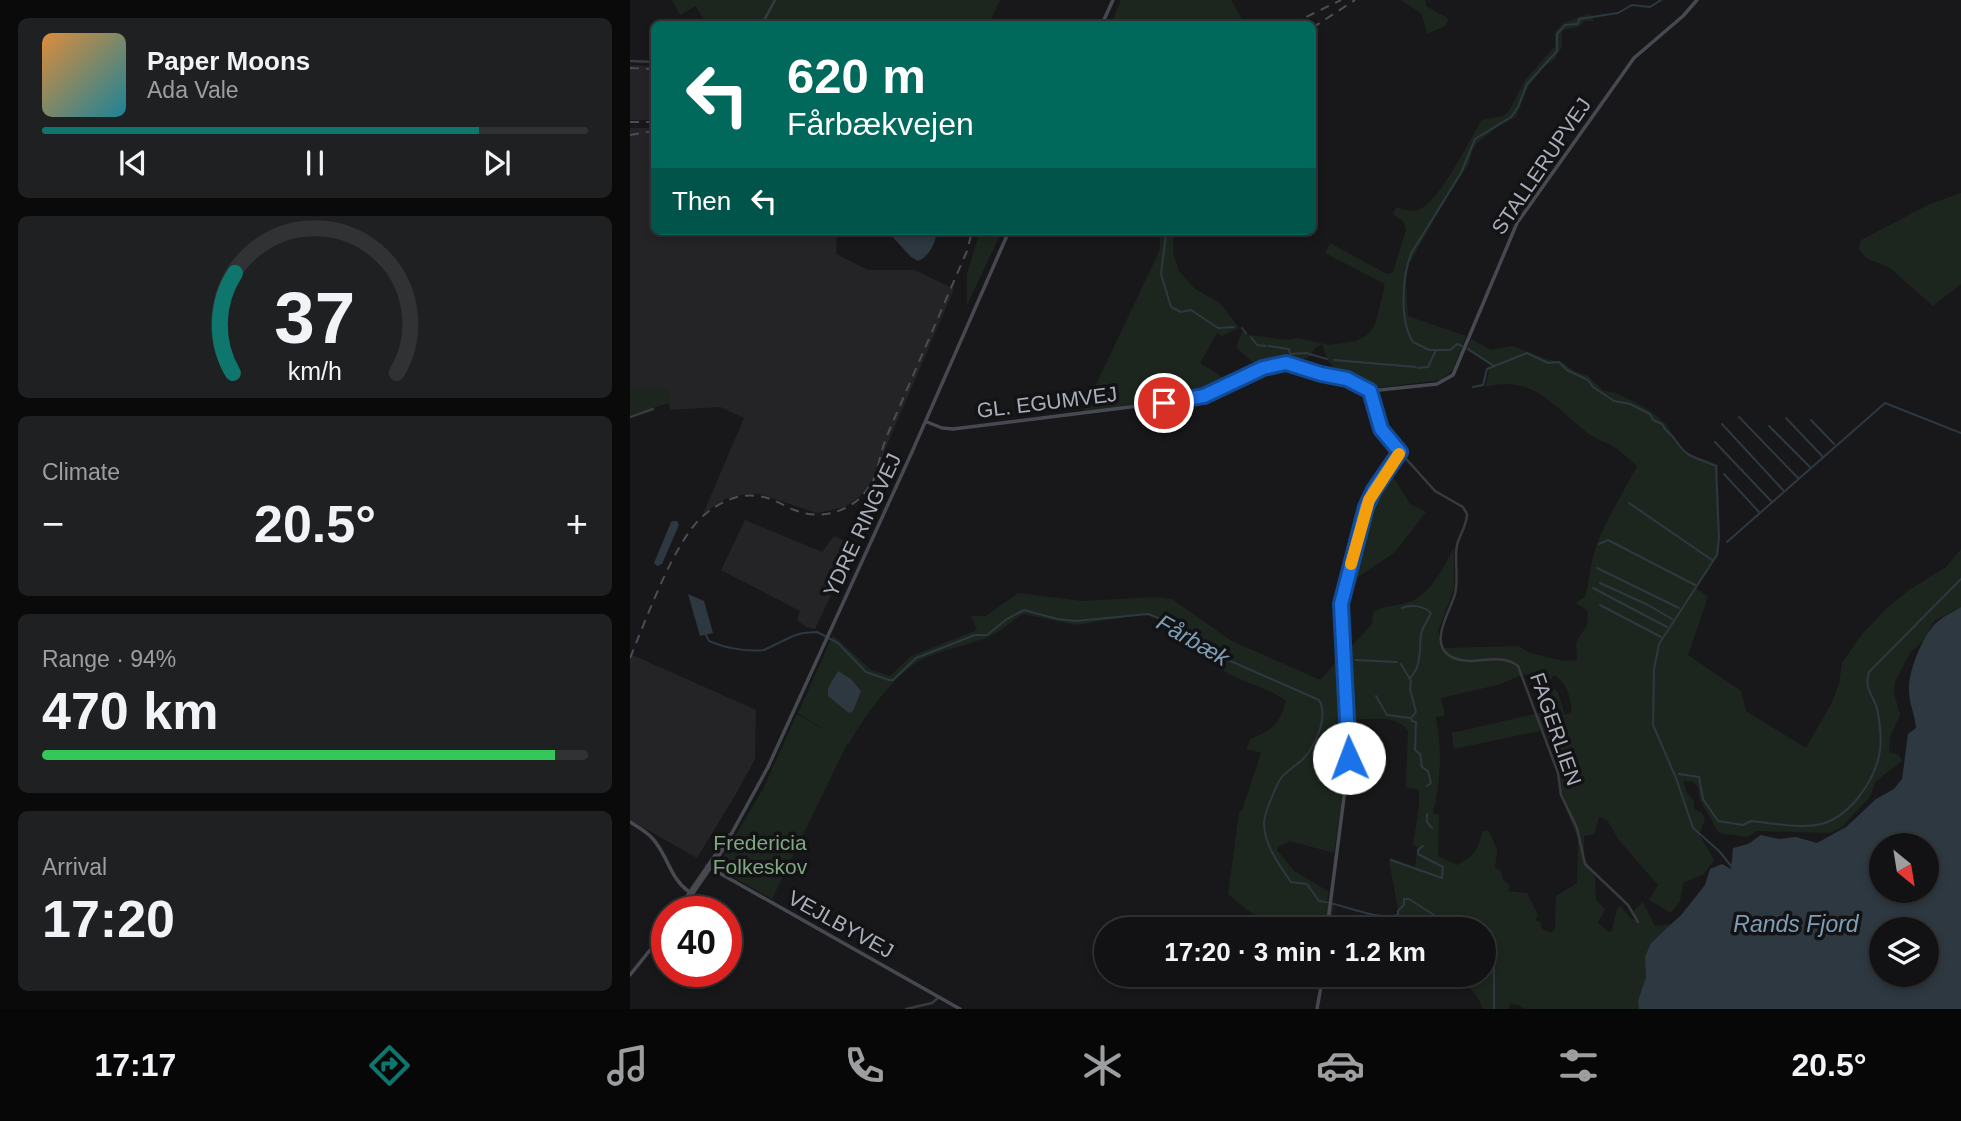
<!DOCTYPE html>
<html lang="en">
<head>
<meta charset="utf-8">
<style>
	:root { --surface:#121214; --page:#1f2022; --text:#f1f3f6; --muted:#9c9ea0; --line:#313234; --accent:#0f766e }
	body { margin:0; font-family:Helvetica,sans-serif; background:var(--page); color:var(--text); height:100vh; display:flex; flex-direction:column; font-size:26px; white-space:nowrap }
	* { box-sizing:border-box; margin:0 }
	p { font-size:23px; color:var(--muted) }
	.icon { flex:none; width:38px; height:38px; fill:none; stroke:currentColor; stroke-width:2; stroke-linecap:round; stroke-linejoin:round }
	.map { position:relative; flex:1; overflow:hidden }
	.sheet { display:flex; flex-direction:column; gap:18px; padding:18px; background:#0a0a0b; width:630px }
	.sheet>* { flex:none }
	.guide { position:absolute; left:21px; top:21px; width:665px; height:214px; border-radius:10px; box-shadow:0 4px 10px #0003,0 0 0 2px var(--line); background:#00695c; color:#fff; overflow:hidden }
	.needle { width:46px; rotate:150deg }
	.tools { position:absolute; left:1239px; top:833px; display:grid; gap:14px }
	.tools a { display:grid; place-items:center; width:70px; height:70px; border-radius:50%; background:var(--surface); box-shadow:0 4px 10px #0003,0 0 0 2px var(--line); font-size:35px }
	.speed { position:absolute; left:21px; top:896px; display:flex; gap:14px; font-size:35px; font-weight:700; text-align:center }
	.speed>* { display:grid; place-content:center; width:91px; height:91px; border-radius:50%; background:var(--surface); box-shadow:0 4px 10px #0003,0 0 0 2px var(--line); line-height:1 }
	.speed .limit { border:10px solid #d22; background:#fff; color:#111 }
	.pin { position:absolute; display:grid; place-items:center; width:60px; height:60px; color:#fff; margin:-30px; border:4px solid #fff; border-radius:50%; box-shadow:0 2px 7px #0007 }
	.me { position:absolute; width:77px; margin:-38px; rotate:358deg; stroke-linejoin:round; filter:drop-shadow(0 0 5px #0008) }
	.turn { display:flex; align-items:center; gap:24px; height:147px; padding:0 21px; font-size:32px }
	.turn .icon { width:91px; height:91px; stroke-width:2.5 }
	.turn b { display:block; font-size:49px; line-height:60px }
	.then { display:flex; align-items:center; height:66px; padding:0 21px; background:#0003; gap:14px; font-size:26px }
	.big { font-size:52px; font-weight:700; line-height:1.1 }
	.sheet .card { flex:1; display:flex; flex-direction:column; justify-content:center; gap:10px; min-width:0; padding:0 24px; border-radius:10px; background:var(--page) }
	.sheet .dial { align-items:center; gap:0 }
	.dial svg { height:182px; overflow:visible; fill:none; stroke:var(--line); stroke-width:7; stroke-linecap:round; text-anchor:middle }
	.dial text { fill:var(--text); stroke:none }
	.song { display:flex; align-items:center; gap:21px }
	.cover { width:84px; height:84px; border-radius:10px; background:linear-gradient(135deg,hsl(30 70% 55%),hsl(190 70% 35%)) }
	.played { height:7px; border-radius:4px; background:linear-gradient(90deg,var(--accent) 80%,var(--line) 80%) }
	.keys { display:flex; justify-content:space-around; direction:ltr }
	.heat { display:flex; justify-content:space-between; align-items:center; font-size:38px; direction:ltr }
	.charge { height:10px; border-radius:5px; background:linear-gradient(90deg,#34c759 94%,var(--line) 0) }
	.trip { position:absolute; left:464px; top:917px; width:402px; height:70px; border-radius:35px; background:var(--surface); box-shadow:0 4px 10px #0003,0 0 0 2px var(--line); font-weight:700; line-height:70px; text-align:center }
	.dock { display:flex; height:112px; justify-content:space-around; align-items:center; background:#070708; color:var(--muted) }
	.dock .icon { width:49px; height:49px }
	.dock .on { color:var(--accent) }
	.dock b { font-size:32px; color:var(--text) }
	main { display:flex; flex:1; min-height:0 }
	.map>svg:first-child { display:block }
	.built { fill:#242427 }
	.green { fill:#1d261e; fill-rule:evenodd }
	.water { fill:#2d3840; fill-rule:evenodd }
	.lines { fill:none; stroke-linecap:round; stroke-linejoin:round }
	.stream { stroke:#2d3840; stroke-width:2 }
	.street { stroke:#393a40; stroke-width:2.5 }
	.secondary { stroke:#464950; stroke-width:3.5 }
	.rail { stroke:#4b4e55; stroke-width:2; stroke-dasharray:9 7; stroke-linecap:butt }
	.route-casing { stroke:#114b97; stroke-width:18 }
	.route { stroke:#1a73e8; stroke-width:12 }
	.slow { stroke:#f59e0b; stroke-width:12 }
	.labels { text-anchor:middle; dominant-baseline:central; stroke-width:7; stroke-linejoin:round; paint-order:stroke }
	.street-label { font-size:21px; fill:#a9afbb; stroke:#131315 }
	.park-label { font-size:21px; fill:#7fa781; stroke:#131315 }
	.water-label { font-size:23px; font-style:italic; fill:#7e9eb8; stroke:#131315 }
</style>
</head>
<body>
<main>
<section class="sheet">
<div class="card">
<div class="song"><i class="cover"></i><div><b>Paper Moons</b><p>Ada Vale</p></div></div>
<div class="played"></div>
<div class="keys"><svg class="icon" aria-label="previous" viewBox="0 0 24 24"><path d="M18 5L8 12l10 7zM5 5v14"/></svg><svg class="icon" aria-label="pause" viewBox="0 0 24 24"><path d="M8 5v14M16 5v14"/></svg><svg class="icon" aria-label="next" viewBox="0 0 24 24"><path d="M6 5l10 7-10 7zM19 5v14"/></svg></div>
</div>
<div class="card dial"><svg viewBox="0 0 100 80">
<path d="M14 69A42 42 0 1 1 86 69"/>
<path d="M14 69A42 42 0 0 1 15 25" stroke="#0f766e"/>
<text x="50" y="56" font-size="32" font-weight="700">37</text>
<text x="50" y="72" font-size="11">km/h</text>
</svg></div>
<div class="card"><p>Climate</p>
<div class="heat"><a>−</a><b class="big">20.5°</b><a>+</a></div>
</div>
<div class="card"><p>Range · 94%</p><b class="big">470 km</b><div class="charge"></div></div>
<div class="card"><p>Arrival</p><b class="big">17:20</b></div>
</section>
<div class="map">
<svg width="1331" height="1009" viewBox="0 0 1331 1009">
	<rect width="100%" height="100%" fill="#18181a"/>
	<path class="built" d="M0,65L24,66V120H0Z
		M0,128H24V231H207L206,254L238,270H285L324,289L254,452L244,485L215,507L187,513L130,494H116L95,499L73,514L114,418L90,407L40,410L37,389H0Z
		M115,520L192,552L204,536L224,546L185,629L176,627L167,620L170,611L91,570Z
		M0,654L126,710L125,759L107,792L67,858L0,820Z"/>
	<path class="green" d="M42,0H370L359,24H76L66,6L50,15Z
		M491,0H601L615,24H481Z
		M771,0H795L796,6L819,19L815,26L797,34L792,14Z
		M960,13L964,21H954L949,27L932,30V47L924,60L915,66L898,87L886,117L869,126L847,143L842,151L839,164L827,180L779,264L776,281L778,316L836,336L822,371L811,380L745,388L711,375L698,361L692,344L684,349L681,356L666,362H645L629,368L606,347L612,332L615,331L619,335L656,340L668,338L699,345L726,341L737,335L745,325L755,284L695,253L700,243L757,274L763,272L776,230L774,222L763,214L766,207C774,209 780,212 788,210C810,202 838,142 852,120L873,116L879,111L895,80L925,46V32L933,23Z
		M1331,193V284L1303,306L1260,268L1236,258L1229,249L1231,240L1300,204Z
		M350,231H372L337,305V274Z
		M530,231H544L543,253L549,271L565,289L590,303L609,328L592,336L587,333L570,363L600,382L568,395L453,412L527,256L530,249Z
		M841,339L861,350L882,346L916,359L932,362L944,371L958,376L974,391L986,393L1016,408L1035,423L1055,452L1088,465L1089,552L1066,588L1078,597L1058,655L1111,691L1116,711L1176,748L1202,702L1209,684L1212,663L1232,634L1258,607L1279,590L1316,567L1331,549V607L1304,621L1294,640L1280,653L1265,682L1264,693L1270,715L1260,737L1259,752L1269,755L1272,761L1245,782L1240,797L1212,827L1200,833L1127,831L1117,837L1089,833L1070,800L1068,787L1063,782L1053,781L1057,793L1064,801V809L1072,813L1075,820L1069,834L1084,860L1074,874L1053,883L1050,901L1041,913L1019,900L1028,885L988,839L977,820L969,817L964,834L954,836V857L965,877L966,900L975,909L968,923L978,932L982,931L987,909L991,906L999,917L1006,921L1002,913L1013,902L1025,926L1042,924L1021,943L1014,987L1008,1001L1009,1009H895L889,1005L880,1004L879,1009H853C840,976 830,991 806,975H854V929H762L768,909L759,861L760,858L785,867L788,847L783,845L789,807V790L776,787L778,731C766,713 734,719 715,722L717,761L704,853L660,841L649,846L647,850L664,871L699,892L696,904L704,905L700,929C652,929 635,927 598,894L609,813L613,808L631,753L616,749L621,739C644,728 648,726 656,701C636,685 597,680 583,661L585,656L544,626L515,614L447,625L393,614C381,621 370,633 356,638C334,646 310,650 289,661C264,675 232,719 219,744H217L142,899L93,871L90,862L134,787L167,714L203,735L168,713L203,635L241,670L260,676L281,656L347,630L341,616H356L388,593L452,601L527,597L542,599L600,640L690,680L742,624L743,612C753,606 765,606 776,603C798,598 814,567 824,548V589L808,631L812,648L888,646L900,653L933,661L947,660L946,643L958,623L957,610L945,603L955,597C960,579 960,562 967,544C976,519 995,490 1007,466C999,459 991,451 982,446C976,442 968,440 962,436C926,411 906,373 855,387L860,367L862,366L836,350ZM895,674C907,685 921,695 913,712L822,733L824,749L914,730L929,766L933,802L948,839L947,883L926,896L925,928L922,933L912,929L910,922L905,920L908,915L897,893L878,891L880,886L873,879L870,870L865,868L867,850L859,831H852C850,847 843,858 827,865L808,856L809,815L803,813C811,780 812,751 806,717L815,716L811,698L867,685ZM924,675C935,680 943,700 941,712L935,715L928,693L919,682Z
		M0,389H38L39,403L0,415Z
		M759,470L780,504L796,512L765,552L718,584L741,500Z"/>
	<path class="water" d="M257,231H307C306,242 299,257 288,261L281,257Z
		M44,521H47L49,525L32,564L27,566L24,563L41,522Z
		M58,594L74,601L83,633L70,636Z
		M1331,607V1009H1009L1008,1001L1016,977L1015,957L1021,943L1052,914L1075,885L1080,869L1092,864L1101,869L1103,848L1118,844L1131,835L1149,839L1166,837L1187,843L1216,827L1246,799L1264,789L1272,779L1278,734L1286,728C1285,714 1279,704 1279,691C1278,672 1291,640 1304,625C1311,617 1322,613 1331,607ZM1251,845H1297V891H1251ZM1251,929H1297V975H1251Z
		M208,671L221,679L231,691L223,711L219,713L198,696V688Z"/>
	<g class="lines">
		<path class="stream" d="M536,234L531,274L541,307L551,312L561,310L588,328L604,327
			M612,328L616,333
			M621,337L627,345L636,346
			M639,346L659,349L660,354L676,353L697,359
			M832,346L827,344L820,350H799L783,342C769,321 772,274 782,252L831,173L845,139L881,117L888,107L897,84L927,51V34L935,25L948,24L949,19L988,13L1002,5L1020,7L1031,0
			M838,349L864,366
			M704,360L786,367
			M788,368L798,367L806,350
			M843,387L853,385L857,369L897,353L918,363L929,362L937,370L958,380L963,387L984,401L1000,404L1020,414L1023,420L1032,424C1035,431 1038,432 1043,437C1059,460 1061,455 1086,466L1089,538L1087,555L1029,644L1024,669L1023,725L1046,778L1063,828L1089,851L1102,867
			M1109,417L1168,478
			M1156,418L1193,457
			M1181,420L1204,444
			M1092,424L1153,490
			M1139,426L1180,467
			M1085,442L1141,501
			M1094,474L1129,512
			M999,503L1082,560
			M1097,542L1255,403L1331,433
			M969,544L978,540L1065,585
			M967,568L1049,608
			M970,583L1018,605L1042,619
			M963,588L1037,627
			M970,605L1031,637
			M772,608C781,604 794,606 801,613C798,620 792,627 791,635C789,650 792,666 780,678
			M76,635L79,641C95,648 117,652 134,650L163,636L173,633L187,632L208,643L236,672L259,680H263L286,658L345,635H357L377,619L394,610L427,619L446,621L518,614L544,624L580,652L689,700C699,717 685,747 672,760C665,766 657,771 651,778C647,784 633,816 634,824C635,847 649,864 661,882L677,884L689,901C715,904 742,920 768,915V911L774,905V899H779L807,917L809,929
			M725,660L767,662
			M771,664L781,681L780,689L786,712L782,717
			M746,696L757,715L781,718L782,721L786,722L785,750L790,754L792,767L798,771L801,783L797,786
			M1049,774L1069,777L1073,799L1088,821L1113,825L1121,821C1141,823 1172,829 1191,824C1219,817 1243,783 1249,756C1252,744 1250,725 1248,713C1245,695 1233,691 1239,672L1331,579
			M797,814V822L802,828
			M761,860L812,878L813,867L788,854V850L793,846
			M854,946L864,964V1009"/>
		<path class="street" d="M132,24L145,0
			M0,61L24,62
			M0,417L23,409
			M770,452L805,491L833,507L837,514C837,525 830,534 827,545C824,561 829,578 825,594C820,612 796,646 824,658C845,667 869,651 888,666L928,773L931,795L947,828L955,864L998,905L1008,922
			M276,1009L302,1003L309,997"/>
		<path class="secondary" d="M472,24L483,0
			M740,391L807,384L823,375L887,223L1004,58L1053,16L1067,0
			M297,422L312,428L323,429L564,399L583,393L633,368L656,363L691,374L717,379L740,391
			M0,822C8,827 17,832 23,839C38,856 40,878 58,891
			M77,866L330,1009
			M46,912L99,835
			M50,912L92,851L138,767L282,452L379,231
			M697,929L719,758L711,604L739,500L770,452L751,429L740,391
			M0,975L37,929
			M687,1009L693,975"/>
		<path class="rail" d="M662,24L711,0
			M682,28L725,0
			M0,68L24,69
			M0,122H24
			M0,135L24,131
			M0,658C16,620 44,541 73,516C88,503 107,493 127,496C142,497 153,506 167,511C194,521 226,510 241,484C247,475 248,464 251,454C254,443 258,433 262,424L337,251L342,231"/>
	</g>
	<g class="lines">
		<g class="route-casing">
			<path id="route" d="M534,403L574,396L633,368L656,363L691,374L717,379L740,391L751,429L770,452L744,490L736,507L711,604L719,758"/>
		</g>
		<use href="#route" class="route"/>
		<path class="slow" d="M721,564L739,500L769,454"/>
	</g>
	<g class="labels">
		<g class="street-label">
			<text transform="translate(911 166) rotate(-56)">STALLERUPVEJ</text>
			<text transform="translate(417 402) rotate(-7)">GL. EGUMVEJ</text>
			<text transform="translate(232 525) rotate(-65)">YDRE RINGVEJ</text>
			<text transform="translate(926 729) rotate(71)">FAGERLIEN</text>
			<text transform="translate(211 924) rotate(29)">VEJLBYVEJ</text>
		</g>
		<g class="park-label">
			<text x="130" y="842">Fredericia<tspan x="130" dy="24">Folkeskov</tspan></text>
		</g>
		<g class="water-label">
			<text transform="translate(563 640) rotate(30)">Fårbæk</text>
			<text x="1166" y="924">Rands Fjord</text>
		</g>
	</g>
</svg>
<div class="tools">
<a><svg class="needle" viewBox="-14 -14 28 28"><path d="M0-13l5 13h-10z" fill="#e53935"/><path d="M0 13l5-13h-10z" fill="#9c9ea0"/></svg></a>
<a><svg class="icon" aria-label="layers" viewBox="0 0 24 24"><path d="M12 4l9 5-9 5-9-5zM3 14l9 5 9-5"/></svg></a>
</div>
<div class="speed"><div class="limit">40</div></div>
<div class="pin" style="left:534px;top:403px;background:#d93025"><svg class="icon" aria-label="arrive" viewBox="0 0 24 24"><path d="M6 21V4h12l-3 4 3 4H6"/></svg></div>
<svg class="me" style="left:719px;top:758px" viewBox="-20 -20 40 40"><circle r="19" fill="#fff"/><path d="M0-13L10 11 0 6-10 11z" fill="#1a73e8"/></svg>
<div class="trip">17:20 · 3 min · 1.2 km</div>
<div class="guide">
<div class="turn"><svg class="icon" aria-label="left" viewBox="0 0 24 24"><path d="M17 20v-9H6M10 6l-5 5 5 5"/></svg><div><b>620 m</b>Fårbækvejen</div></div>
<div class="then">Then<svg class="icon" aria-label="left" viewBox="0 0 24 24"><path d="M17 20v-9H6M10 6l-5 5 5 5"/></svg></div>
</div>
</div>
</main>
<nav class="dock">
<b>17:17</b>
<svg class="icon on" aria-label="directions" viewBox="0 0 24 24"><path d="M12 3l9 9-9 9-9-9zM9 14v-3h6M13 9l2 2-2 2"/></svg>
<svg class="icon" aria-label="music" viewBox="0 0 24 24"><path d="M9 18V5l10-2v13"/><circle cx="6" cy="18" r="3"/><circle cx="16" cy="16" r="3"/></svg>
<svg class="icon" aria-label="phone" viewBox="0 0 24 24"><path d="M5 4h4l2 5-3 2q2 4 5 5l2-3 5 2v4C11 20 4 13 5 4z"/></svg>
<svg class="icon" aria-label="climate" viewBox="0 0 24 24"><path d="M12 3v18M4 7l16 10M4 17L20 7"/></svg>
<svg class="icon" aria-label="car" viewBox="0 0 24 24"><path d="M5 17H2v-5l4-1 3-4h7l3 4 3 1v5h-3M9 17h6M6 11h13"/><circle cx="7" cy="17" r="2"/><circle cx="17" cy="17" r="2"/></svg>
<svg class="icon" aria-label="filters" viewBox="0 0 24 24"><path d="M4 7h16M4 17h16"/><circle cx="9" cy="7" r="2"/><circle cx="15" cy="17" r="2"/></svg>
<b>20.5°</b>
</nav>
</body>
</html>
